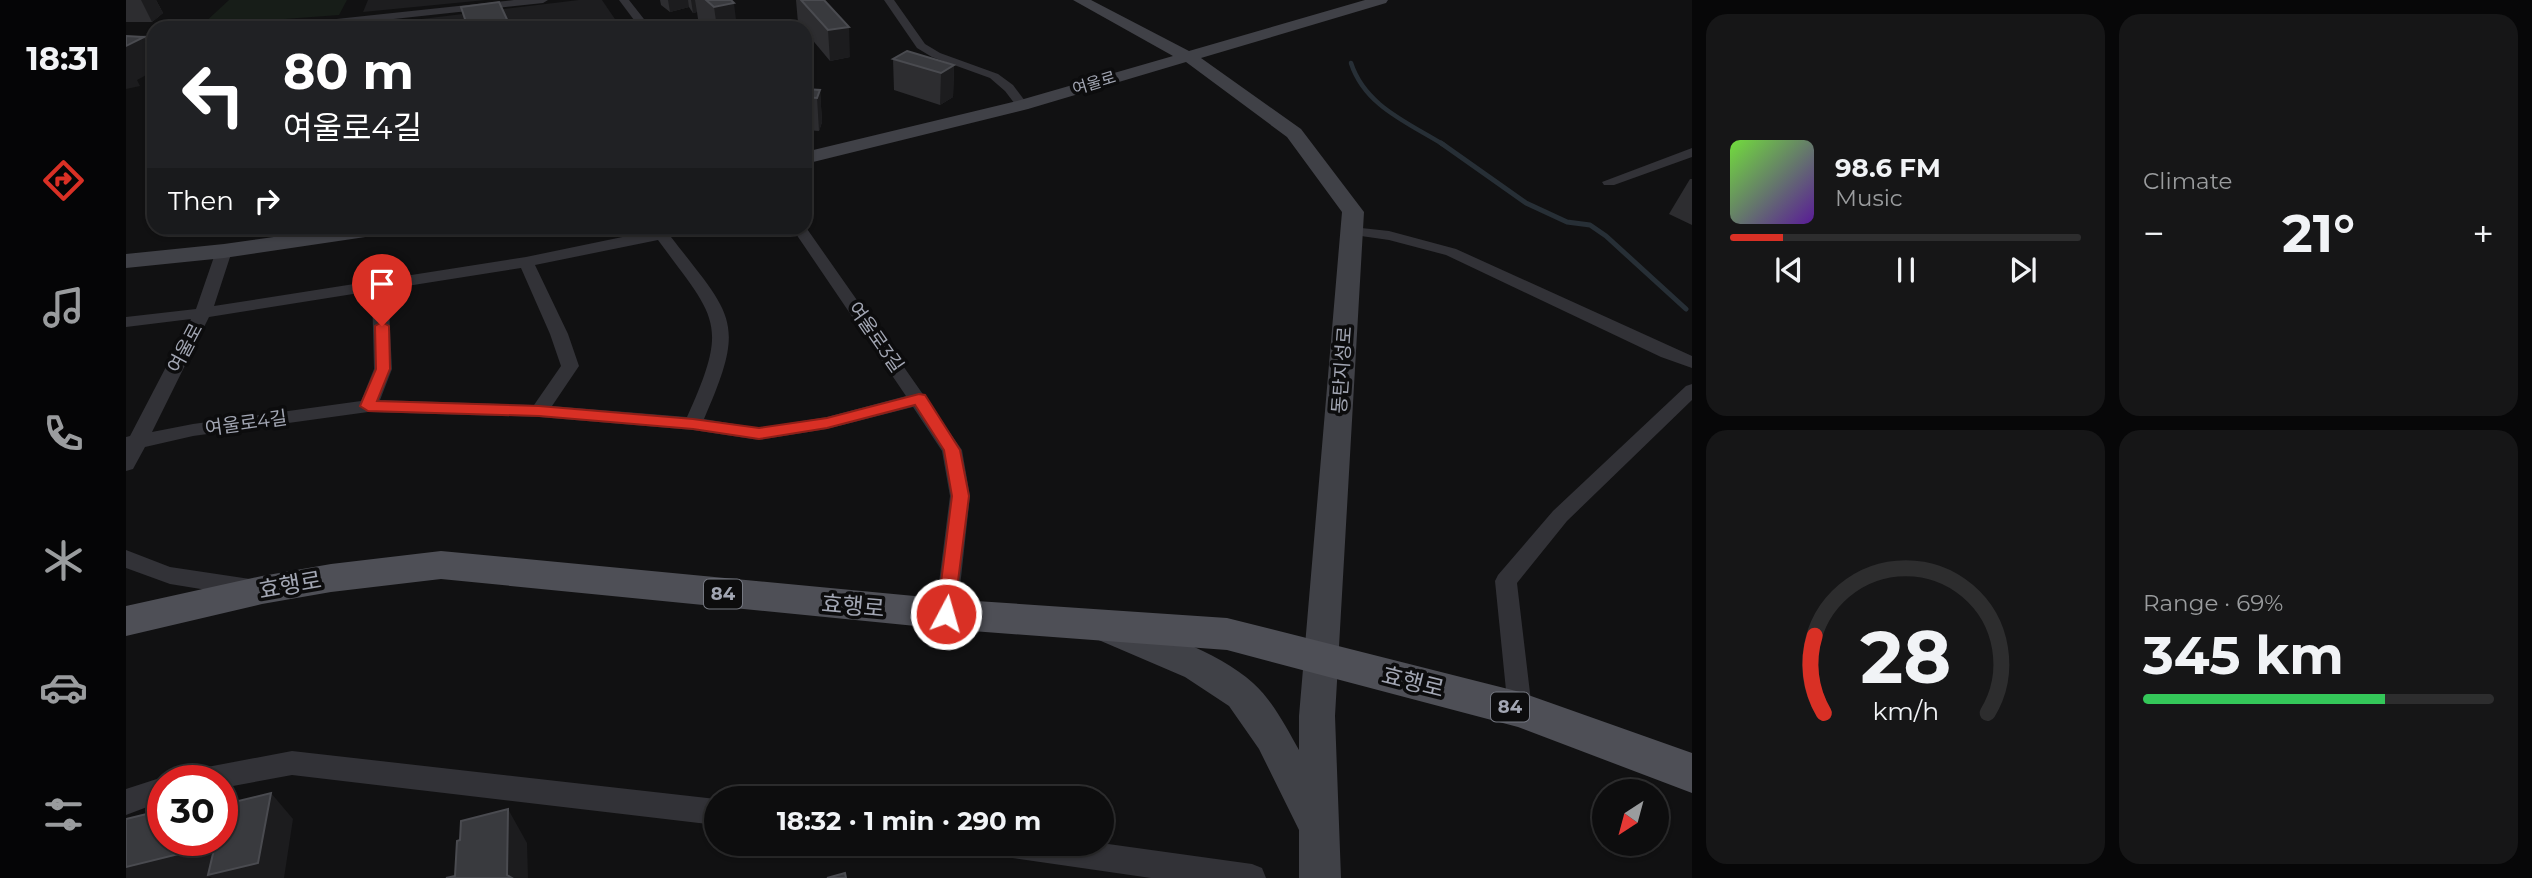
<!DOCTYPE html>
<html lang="en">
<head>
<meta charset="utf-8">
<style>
	:root { --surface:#0d0d0e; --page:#161617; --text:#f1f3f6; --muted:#9a9c9e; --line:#2d2d2e; --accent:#d93025 }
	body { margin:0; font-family:Montserrat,"Noto Sans KR",sans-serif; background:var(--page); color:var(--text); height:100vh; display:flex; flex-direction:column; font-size:26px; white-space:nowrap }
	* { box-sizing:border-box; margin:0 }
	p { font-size:23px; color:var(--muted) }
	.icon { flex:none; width:38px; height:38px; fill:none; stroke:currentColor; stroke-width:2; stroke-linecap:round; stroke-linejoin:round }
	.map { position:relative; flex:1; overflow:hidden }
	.panel { display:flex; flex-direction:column; gap:14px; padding:14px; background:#070708; width:840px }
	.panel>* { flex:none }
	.hud { position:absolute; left:21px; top:21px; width:665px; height:214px; border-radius:21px; box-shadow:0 2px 5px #0004,0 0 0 2px var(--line); background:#202124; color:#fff; overflow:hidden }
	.needle { width:46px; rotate:216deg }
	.fabs { position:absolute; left:1466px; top:779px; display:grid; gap:14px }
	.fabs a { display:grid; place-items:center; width:77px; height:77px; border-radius:50%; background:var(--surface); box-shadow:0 2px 5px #0004,0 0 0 2px var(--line); font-size:35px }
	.speed { position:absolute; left:21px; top:765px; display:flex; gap:14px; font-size:35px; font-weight:700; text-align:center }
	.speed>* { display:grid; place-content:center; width:91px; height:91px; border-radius:50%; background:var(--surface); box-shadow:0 2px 5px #0004,0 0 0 2px var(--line); line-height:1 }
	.speed .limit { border:10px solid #d22; background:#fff; color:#111 }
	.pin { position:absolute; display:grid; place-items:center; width:60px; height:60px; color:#fff; margin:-72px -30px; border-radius:50% 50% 50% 0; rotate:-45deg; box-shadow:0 0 7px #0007 }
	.pin .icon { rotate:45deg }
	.me { position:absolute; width:77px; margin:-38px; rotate:6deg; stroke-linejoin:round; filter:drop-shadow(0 0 5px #0008) }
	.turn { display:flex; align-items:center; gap:24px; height:147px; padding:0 21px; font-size:32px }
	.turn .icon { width:91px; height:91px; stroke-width:2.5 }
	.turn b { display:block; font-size:49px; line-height:60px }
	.then { display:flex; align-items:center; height:66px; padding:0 21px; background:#0003; gap:14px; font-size:26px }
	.big { font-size:52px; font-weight:700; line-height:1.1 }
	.panel .widget { flex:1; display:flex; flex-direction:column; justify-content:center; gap:10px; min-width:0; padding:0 24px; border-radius:21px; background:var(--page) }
	.panel .dial { align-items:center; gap:0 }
	.dial svg { height:182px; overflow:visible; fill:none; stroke:var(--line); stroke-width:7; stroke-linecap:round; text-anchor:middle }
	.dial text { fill:var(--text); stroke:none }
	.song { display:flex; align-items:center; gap:21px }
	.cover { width:84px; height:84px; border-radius:10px; background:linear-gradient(135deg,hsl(100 70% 55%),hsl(270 70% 35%)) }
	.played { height:7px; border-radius:4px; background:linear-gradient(90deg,var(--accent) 15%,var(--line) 15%) }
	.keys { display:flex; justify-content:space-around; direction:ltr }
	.heat { display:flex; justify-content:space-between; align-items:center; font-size:38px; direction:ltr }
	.charge { height:10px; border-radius:5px; background:linear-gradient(90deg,#34c759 69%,var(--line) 0) }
	.panel .tiles { flex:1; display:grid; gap:14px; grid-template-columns:repeat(2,1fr) }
	.trip { position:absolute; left:578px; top:786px; width:410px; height:70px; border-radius:35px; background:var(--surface); box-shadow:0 2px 5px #0004,0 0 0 2px var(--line); font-weight:700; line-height:70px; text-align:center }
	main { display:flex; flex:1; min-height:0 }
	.tab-bar { display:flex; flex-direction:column; width:126px; justify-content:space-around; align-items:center; background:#050506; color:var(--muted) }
	.tab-bar .icon { width:49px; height:49px }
	.tab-bar .on { color:var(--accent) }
	.tab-bar b { font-size:32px; color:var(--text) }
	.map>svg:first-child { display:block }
	.built { fill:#1d1d1f }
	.green { fill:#171d18 }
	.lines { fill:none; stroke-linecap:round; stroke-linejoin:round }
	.stream-far1 { stroke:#272f36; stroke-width:4.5 }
	.stream { stroke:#272f36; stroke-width:5 }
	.street { fill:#323237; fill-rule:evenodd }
	.secondary { fill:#404147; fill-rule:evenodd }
	.primary { fill:#4e4f56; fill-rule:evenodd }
	.wall { fill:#2d2d30 }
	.shaded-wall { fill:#1c1c1e }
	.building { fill:#393a3e; stroke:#4a4b50; stroke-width:2 }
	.route { fill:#d93025; stroke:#8d1f18; stroke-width:2 }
	.labels { text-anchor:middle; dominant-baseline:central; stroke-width:7; stroke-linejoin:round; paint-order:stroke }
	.far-street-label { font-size:16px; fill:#a2a6b3; stroke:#0c0c0d }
	.shield { fill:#0c0c0d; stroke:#757881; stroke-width:2 }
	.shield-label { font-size:18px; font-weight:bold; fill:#a2a6b3 }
	.street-label { font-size:19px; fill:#a2a6b3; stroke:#0c0c0d }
	.near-street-label { font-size:23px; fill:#a2a6b3; stroke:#0c0c0d }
</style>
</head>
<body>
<main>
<nav class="tab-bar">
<b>18:31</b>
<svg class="icon on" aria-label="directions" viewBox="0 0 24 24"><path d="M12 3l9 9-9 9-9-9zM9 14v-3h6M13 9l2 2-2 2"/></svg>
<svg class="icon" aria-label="music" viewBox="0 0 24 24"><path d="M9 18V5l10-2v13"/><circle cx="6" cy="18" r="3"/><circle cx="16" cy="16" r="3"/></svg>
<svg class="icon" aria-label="phone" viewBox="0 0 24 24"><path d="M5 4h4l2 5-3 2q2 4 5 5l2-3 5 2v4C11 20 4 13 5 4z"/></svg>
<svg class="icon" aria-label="climate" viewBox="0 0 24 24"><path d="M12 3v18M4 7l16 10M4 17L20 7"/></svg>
<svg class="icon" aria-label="car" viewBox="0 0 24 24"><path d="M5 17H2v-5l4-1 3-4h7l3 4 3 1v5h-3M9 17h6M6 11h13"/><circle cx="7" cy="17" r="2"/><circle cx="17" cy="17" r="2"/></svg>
<svg class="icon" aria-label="filters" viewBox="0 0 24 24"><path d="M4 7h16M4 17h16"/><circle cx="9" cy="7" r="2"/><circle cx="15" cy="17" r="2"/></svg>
</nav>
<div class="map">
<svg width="1566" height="878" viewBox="0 0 1566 878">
	<rect width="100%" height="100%" fill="#111112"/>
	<path class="built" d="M242,0H360L237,12Z
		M453,0H476L495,28H270L271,22Z"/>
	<path class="green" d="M103,0H221L213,15L76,25Z"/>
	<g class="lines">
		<path class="stream-far1" d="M1225,63C1239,106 1281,122 1318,145"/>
		<path class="stream" d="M1315,143L1400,203L1441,222L1464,225L1480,236L1560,309"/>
		<path class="street" d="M388,0H422L417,3L184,28H149L154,25Z
			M493,0H503L525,28H514Z
			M758,0H768L799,44L814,53L872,74L887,85L902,105L900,108H892L879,91L864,78L806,57L791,48Z
			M28,35V41L0,43V37Z
			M1566,148V157L1488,185H1478L1476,182Z
			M679,226L836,450L844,496L831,614L828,621L820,623L812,621L809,614L824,496L816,451L787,407L701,429L633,440L567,430L413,417L242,412L67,436L19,447L7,469L0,471V437L4,436L65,319L0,327V317L70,309L90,251L98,246L106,251L88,306L400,257L535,229L574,228L572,231L545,237C607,317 621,321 578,419L633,428L701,417L780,396L666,228ZM532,240C590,319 604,322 561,417L426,406L453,366L442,334L409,265ZM395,268L424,334L435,366L408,405L254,400L266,369L262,289ZM246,291L248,369L235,401L67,424L26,432L83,317Z
			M1226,227L1263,231L1330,249L1566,356V368L1535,357L1320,255L1263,240L1221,234L1219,231L1221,228Z
			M1566,384V400L1441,521L1391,583L1406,710L1403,718L1394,721L1385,718L1382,710L1369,581L1372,575L1427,511L1560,386Z
			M0,550L44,567L124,579L132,582L135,588L132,594L124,597L44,584L0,568Z
			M166,751L590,799V825L166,775L96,788V780H63L67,771L76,768Z
			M37,777L46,780H37V801L0,815V789Z
			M975,843L1126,864L1136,868L1140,878H1025L879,857L869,854L865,844Z"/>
		<path class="secondary" d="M947,0H965L1063,51L1239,0H1262L1260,3L1075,58L1175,129L1238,212L1209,716L1215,878H1173V830L1133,749L1103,706L1059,677L968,638L963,628L968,618L980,614C1025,629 1092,651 1127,683C1147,701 1160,727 1173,750V716L1216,212L1161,137L1060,62L902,109L679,164V152L891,101L1047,56Z
			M212,228H264L261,233L253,235L98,258L0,268V254L98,244Z"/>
		<path class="primary" d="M315,551L820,599L1101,618L1394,692L1566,753V793L1392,727L1101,650L820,629L315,579L205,592L136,604L0,636V606L136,576L205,564Z"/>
	</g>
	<path class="wall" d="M0,0H30L37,13L26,22H0Z
		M534,0H605L611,28H582L572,19L571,12L567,13L563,7L544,12L535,5Z
		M670,0H698L724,57L704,61L679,31V28H676L672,23Z
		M767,59L828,65L827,97L814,105L768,90Z
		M679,89L694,90L696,122L693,131L679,130Z
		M1564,179H1566V225L1543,214Z"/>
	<path class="shaded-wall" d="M15,0H30L37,13L26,22Z
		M542,0H562L563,7L544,12Z
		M565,0H569L571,12L567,13Z
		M608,3L611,28H591L588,7Z
		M723,27L724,57L704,61L702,30Z
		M18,37L28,57V71L11,80L14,86L0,89V46Z
		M828,65L827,97L814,105L815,73Z
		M694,90L696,122L693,131L691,98Z
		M145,793L167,819L158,878H86L84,877L81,878H0V867Z
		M102,795L126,820L100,804Z
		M382,809L401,843L402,878H383L381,875Z"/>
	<path class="building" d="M580,0H605L608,3L588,7Z
		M675,0H698L723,27L702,30Z
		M373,2L385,28H342L335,7Z
		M141,25L167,28H137Z
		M0,36L18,37L0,46Z
		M781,51L828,65L815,73L767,59Z
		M679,89L694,90L691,98L679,97Z
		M145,793L132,863L82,875L89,845L0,867V819L37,810V840H96V796L102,795L100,804Z
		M382,809L381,875L386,878H320L329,876L331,841L334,840L335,821Z
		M719,873L720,878H701Z"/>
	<path class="route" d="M256,322L263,326L264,369L251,401L413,406L567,419L633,428L701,418L793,394L799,395L834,450L843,496L827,620L820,622L814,620L811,614L826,496L818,450L789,405L701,428L633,439L567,429L413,416L242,411L234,406L250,369L249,326Z"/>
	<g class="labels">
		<g class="far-street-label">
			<text transform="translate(968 83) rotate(-17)">여울로</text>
		</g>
		<g class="shield">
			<rect x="578" y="579.5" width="38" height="29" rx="5"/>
			<rect x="1365" y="692.5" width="38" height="29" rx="5"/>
		</g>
		<g class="shield-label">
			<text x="597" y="594">84</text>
			<text x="1384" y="707">84</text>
		</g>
		<g class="street-label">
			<text transform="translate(750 337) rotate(55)">여울로3길</text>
			<text transform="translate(59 348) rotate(-62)">여울로</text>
			<text transform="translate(1216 370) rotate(-86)">동탄지성로</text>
			<text transform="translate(120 423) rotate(-8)">여울로4길</text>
		</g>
		<g class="near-street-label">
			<text transform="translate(164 585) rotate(-10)">효행로</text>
			<text transform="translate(727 606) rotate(5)">효행로</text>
			<text transform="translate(1287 682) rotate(14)">효행로</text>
		</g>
	</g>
</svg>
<div class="fabs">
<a><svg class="needle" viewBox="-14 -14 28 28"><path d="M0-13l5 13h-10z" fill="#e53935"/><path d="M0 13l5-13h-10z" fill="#9a9c9e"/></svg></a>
</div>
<div class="speed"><div class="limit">30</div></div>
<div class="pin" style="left:256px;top:326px;background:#d93025"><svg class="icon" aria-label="arrive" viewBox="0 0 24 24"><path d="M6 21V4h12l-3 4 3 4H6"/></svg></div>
<svg class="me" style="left:820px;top:614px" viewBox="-20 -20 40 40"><circle r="17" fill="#d93025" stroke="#fff" stroke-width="3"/><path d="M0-11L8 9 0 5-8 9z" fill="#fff"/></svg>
<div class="trip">18:32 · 1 min · 290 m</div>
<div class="hud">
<div class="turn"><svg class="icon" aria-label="left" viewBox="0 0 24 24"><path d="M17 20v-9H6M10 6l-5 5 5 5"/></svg><div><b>80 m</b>여울로4길</div></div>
<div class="then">Then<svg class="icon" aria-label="right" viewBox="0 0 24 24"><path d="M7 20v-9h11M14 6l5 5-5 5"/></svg></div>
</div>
</div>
<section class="panel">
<div class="tiles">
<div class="widget">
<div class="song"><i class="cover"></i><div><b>98.6 FM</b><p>Music</p></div></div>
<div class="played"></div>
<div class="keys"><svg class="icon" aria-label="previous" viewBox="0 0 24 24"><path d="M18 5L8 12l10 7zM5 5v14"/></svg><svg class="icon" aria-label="pause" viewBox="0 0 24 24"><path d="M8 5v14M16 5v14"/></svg><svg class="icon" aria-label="next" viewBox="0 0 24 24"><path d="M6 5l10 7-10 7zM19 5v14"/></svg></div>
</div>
<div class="widget"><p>Climate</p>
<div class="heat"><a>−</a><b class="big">21°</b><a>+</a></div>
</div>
<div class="widget dial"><svg viewBox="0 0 100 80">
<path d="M14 69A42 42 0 1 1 86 69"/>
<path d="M14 69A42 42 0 0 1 10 35" stroke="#d93025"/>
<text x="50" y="56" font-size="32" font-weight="700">28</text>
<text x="50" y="72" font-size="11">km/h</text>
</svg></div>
<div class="widget"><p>Range · 69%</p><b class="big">345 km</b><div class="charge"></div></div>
</div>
</section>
</main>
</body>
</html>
